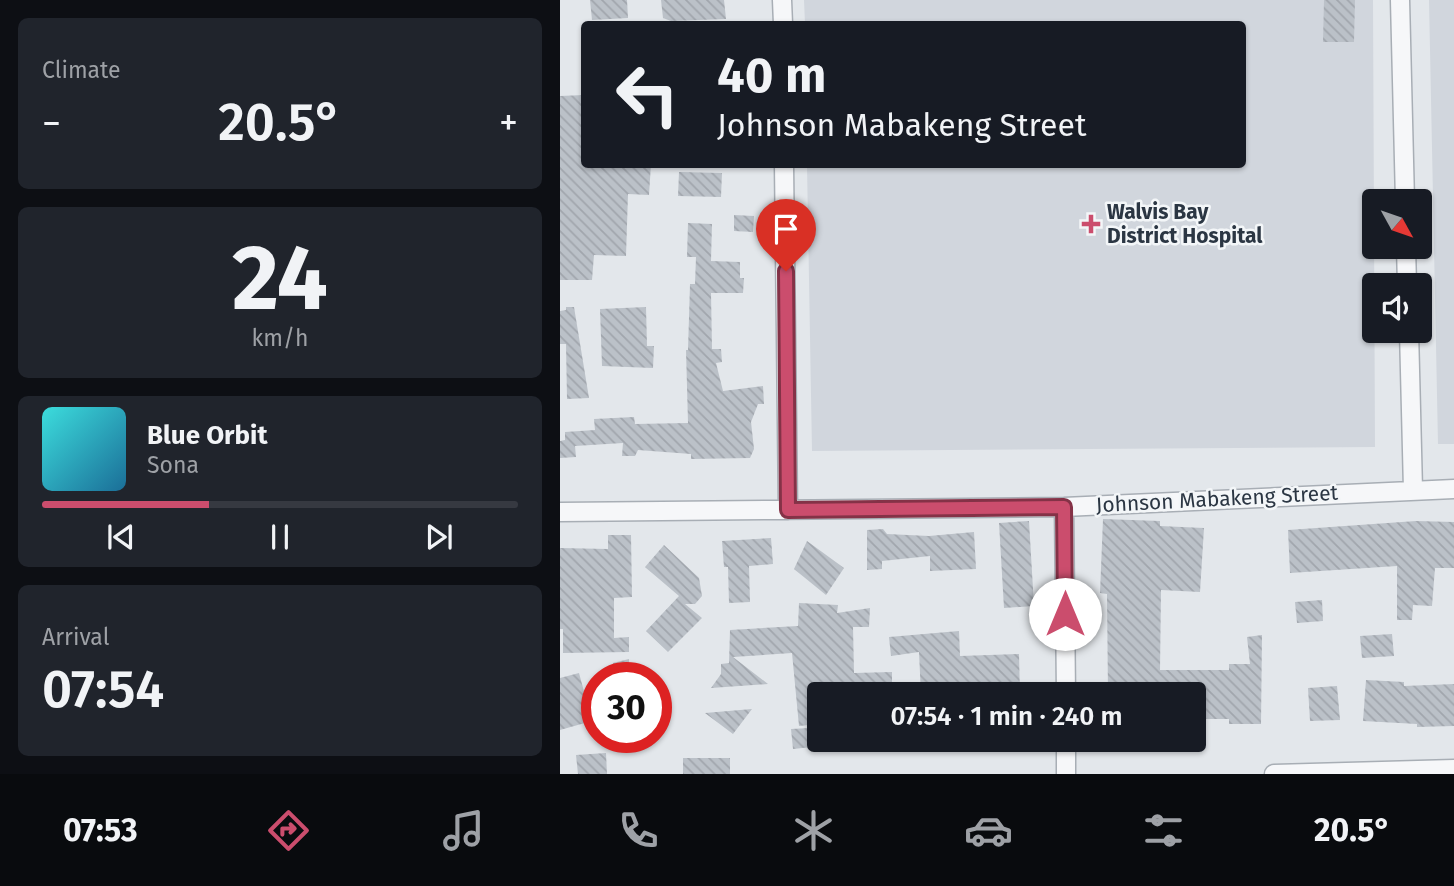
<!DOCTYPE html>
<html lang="en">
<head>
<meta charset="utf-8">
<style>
	:root { --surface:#171b24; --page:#20242c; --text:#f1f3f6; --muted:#9ea1a6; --line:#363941; --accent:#cb4d6d }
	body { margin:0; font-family:"Fira Sans",sans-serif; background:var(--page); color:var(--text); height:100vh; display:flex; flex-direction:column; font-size:26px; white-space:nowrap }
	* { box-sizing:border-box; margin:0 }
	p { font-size:23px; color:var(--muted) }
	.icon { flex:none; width:38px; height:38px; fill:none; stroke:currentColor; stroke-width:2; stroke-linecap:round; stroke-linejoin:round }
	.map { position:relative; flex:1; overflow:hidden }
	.panel { display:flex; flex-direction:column; gap:18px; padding:18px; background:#0d0f14; width:560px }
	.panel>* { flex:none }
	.hud { position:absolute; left:21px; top:21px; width:665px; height:147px; border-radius:7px; box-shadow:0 2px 5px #0004; background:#171b24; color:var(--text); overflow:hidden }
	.needle { width:46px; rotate:130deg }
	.buttons { position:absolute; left:802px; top:189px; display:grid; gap:14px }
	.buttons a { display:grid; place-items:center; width:70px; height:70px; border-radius:7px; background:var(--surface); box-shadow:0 2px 5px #0004; font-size:35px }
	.speed { position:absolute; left:21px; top:662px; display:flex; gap:14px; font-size:35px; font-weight:700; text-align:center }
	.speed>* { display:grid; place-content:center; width:91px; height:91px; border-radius:50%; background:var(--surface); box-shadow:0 2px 5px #0004; line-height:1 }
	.speed .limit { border:10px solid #d22; background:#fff; color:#111 }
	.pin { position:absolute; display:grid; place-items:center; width:60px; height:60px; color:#fff; margin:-72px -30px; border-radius:50% 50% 50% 0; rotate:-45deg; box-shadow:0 0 7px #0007 }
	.pin .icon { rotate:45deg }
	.me { position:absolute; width:77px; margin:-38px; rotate:0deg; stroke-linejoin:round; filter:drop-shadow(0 0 5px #0008) }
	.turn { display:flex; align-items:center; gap:24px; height:147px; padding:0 21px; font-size:32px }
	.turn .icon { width:91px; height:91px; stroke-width:2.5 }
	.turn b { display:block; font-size:49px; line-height:60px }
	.big { font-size:52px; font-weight:600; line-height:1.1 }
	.panel .card { flex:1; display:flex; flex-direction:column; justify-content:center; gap:10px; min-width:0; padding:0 24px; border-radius:10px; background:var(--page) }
	.panel .dial { align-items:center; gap:0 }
	.dial b { font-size:91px; line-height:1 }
	.song { display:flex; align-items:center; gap:21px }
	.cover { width:84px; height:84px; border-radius:10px; background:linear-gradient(135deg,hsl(180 70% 55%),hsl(200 70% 35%)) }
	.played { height:7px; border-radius:4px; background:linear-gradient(90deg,var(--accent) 35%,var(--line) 35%) }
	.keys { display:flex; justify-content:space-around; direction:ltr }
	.heat { display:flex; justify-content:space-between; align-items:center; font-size:38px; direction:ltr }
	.trip { position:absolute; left:247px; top:682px; width:399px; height:70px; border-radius:7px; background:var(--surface); box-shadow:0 2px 5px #0004; font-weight:600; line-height:70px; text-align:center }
	.tabs { display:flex; height:112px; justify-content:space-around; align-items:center; background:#090b0e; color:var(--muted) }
	.tabs .icon { width:49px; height:49px }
	.tabs .on { color:var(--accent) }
	.tabs b { font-size:32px; color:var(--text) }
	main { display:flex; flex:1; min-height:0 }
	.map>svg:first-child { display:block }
	.built { fill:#d1d6dd }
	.building { fill:url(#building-back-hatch) }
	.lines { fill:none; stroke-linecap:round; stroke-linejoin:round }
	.minor-casing { stroke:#a8aeb5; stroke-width:21 }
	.minor { stroke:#f6f7f9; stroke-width:18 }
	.route-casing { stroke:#843247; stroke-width:18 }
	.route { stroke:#cb4d6d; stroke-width:12 }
	.poi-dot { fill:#cb4d6d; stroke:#f3f6f8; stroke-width:2.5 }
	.labels { text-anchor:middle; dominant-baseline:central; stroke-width:5; stroke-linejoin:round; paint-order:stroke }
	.poi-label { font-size:21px; font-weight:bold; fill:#2b3643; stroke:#f3f6f8; text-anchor:start }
	.street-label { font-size:21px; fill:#2b3643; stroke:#f3f6f8 }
</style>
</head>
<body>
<main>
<section class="panel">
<div class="card"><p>Climate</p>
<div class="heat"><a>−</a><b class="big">20.5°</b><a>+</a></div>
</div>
<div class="card dial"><b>24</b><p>km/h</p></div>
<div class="card">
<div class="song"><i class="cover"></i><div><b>Blue Orbit</b><p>Sona</p></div></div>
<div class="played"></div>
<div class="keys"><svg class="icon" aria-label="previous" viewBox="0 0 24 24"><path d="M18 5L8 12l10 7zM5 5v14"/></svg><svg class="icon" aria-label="pause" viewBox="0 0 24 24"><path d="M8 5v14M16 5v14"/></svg><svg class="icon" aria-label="next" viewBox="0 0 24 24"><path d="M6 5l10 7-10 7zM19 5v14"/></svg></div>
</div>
<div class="card"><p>Arrival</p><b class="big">07:54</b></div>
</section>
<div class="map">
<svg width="894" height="774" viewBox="0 0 894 774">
	<defs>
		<pattern id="building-back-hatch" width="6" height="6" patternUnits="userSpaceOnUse" patternTransform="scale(1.75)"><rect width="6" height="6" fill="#bbc1c8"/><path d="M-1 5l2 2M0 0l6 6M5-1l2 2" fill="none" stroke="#a1a6ad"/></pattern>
	</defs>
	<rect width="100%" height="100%" fill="#e3e7eb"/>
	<path class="built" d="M244,0H813L815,447L252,451L247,165L682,164V24H245Z
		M869,0H894V444H878Z"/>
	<path class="building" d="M30,0H67L68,18L32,20Z
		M101,0H164L166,19L111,21L103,18Z
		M764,0H795L794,42H763Z
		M24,95V164H91L89,195L68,194L66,256L34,255L32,280H0V96Z
		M119,172L162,173L161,197L118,196Z
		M174,215L194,216L193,232L174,231Z
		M128,223L152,224L151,261L180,262V278H184L183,293H151L152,349H161L162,362L156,363L163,391L203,386L204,404H198L191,422L194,449L190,458L131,459V454L78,450L75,456H62L63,443L15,446L16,457L0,458V441L5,440V432L35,430L34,419L74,417L75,424L128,423L126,350H128L130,284H135L136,257H127Z
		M6,307H14L29,398L7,399L6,344H0V311L6,310Z
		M86,307L87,346H94L93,368L42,366L40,309Z
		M543,519L600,521V526L644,528L640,592L601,590L600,670H669V664H690L687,637L702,635L701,724H669V719H634V695H548L547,594L540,593Z
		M469,521L474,606L444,608L439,523Z
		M856,521L894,522V568H875L872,606L853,605L852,620H837V566L730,573L728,530Z
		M323,529L327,534L369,536L414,532L416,569L370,571V556L322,561V569L307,570V530Z
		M48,535H71L72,597L54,598V638L69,637V652L3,653V629H0V548L48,549Z
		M211,538L213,564L189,566L190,602L169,603L168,567H164L162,541Z
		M247,541L284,568L266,595L234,569Z
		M104,545L139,578L142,596L135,604H125L142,618L108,652L86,631L119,596L85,567Z
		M762,600L763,621L737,623L735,602Z
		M239,603L278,605L277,613L310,608L309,627H293L294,673L332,672V687H328V695H259V724L239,726L232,653L173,657L208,684L151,688L161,674V664L169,663L170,630L238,626Z
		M399,631L400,656L459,654L460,695H361L359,652L331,656L329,637Z
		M832,634L834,656L802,658L800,636Z
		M69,659V677H52L53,663Z
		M19,673L32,721L0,730V678Z
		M806,680L844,682V686L894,684V726L857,727V724L803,721Z
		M777,686L780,720L750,721L748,688Z
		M192,709L173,734L145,713Z
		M249,728L252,747L233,749L231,729Z
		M46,753L47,774H18L16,755Z
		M123,758H170V774H123Z"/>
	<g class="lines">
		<g class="minor-casing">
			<path id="minor" d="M222,0L223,24
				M840,0L845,201
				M224,164L228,510
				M846,247L847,285
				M849,331L853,490
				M504,507L506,695
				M0,512L504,507L894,489
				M506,740V774
				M714,774L894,769"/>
		</g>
		<use href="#minor" class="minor"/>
	</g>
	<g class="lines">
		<g class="route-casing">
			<path id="route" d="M226,271L228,510L504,507L505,614"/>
		</g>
		<use href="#route" class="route"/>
	</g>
	<path class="poi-dot" d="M527.5 213.5h7v7h7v7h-7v7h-7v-7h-7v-7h7z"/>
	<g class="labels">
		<g class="poi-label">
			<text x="547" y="212">Walvis Bay<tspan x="547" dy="24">District Hospital</tspan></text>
		</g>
		<g class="street-label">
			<text transform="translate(657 499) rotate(-3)">Johnson Mabakeng Street</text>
		</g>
	</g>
</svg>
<div class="buttons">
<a><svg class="needle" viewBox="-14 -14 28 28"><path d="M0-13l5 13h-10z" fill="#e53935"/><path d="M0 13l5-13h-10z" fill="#9ea1a6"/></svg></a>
<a><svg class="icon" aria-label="sound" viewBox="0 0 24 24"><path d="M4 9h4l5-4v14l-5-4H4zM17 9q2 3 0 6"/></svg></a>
</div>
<div class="speed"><div class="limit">30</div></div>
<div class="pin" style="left:226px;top:271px;background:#d93025"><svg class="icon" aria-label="arrive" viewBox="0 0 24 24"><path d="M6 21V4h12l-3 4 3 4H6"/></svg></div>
<svg class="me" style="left:505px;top:614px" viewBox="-20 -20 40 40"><circle r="19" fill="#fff"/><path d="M0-13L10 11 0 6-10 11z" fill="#cb4d6d"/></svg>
<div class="trip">07:54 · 1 min · 240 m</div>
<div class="hud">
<div class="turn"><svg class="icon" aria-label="left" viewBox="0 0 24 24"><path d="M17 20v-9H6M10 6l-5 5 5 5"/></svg><div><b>40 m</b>Johnson Mabakeng Street</div></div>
</div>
</div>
</main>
<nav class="tabs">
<b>07:53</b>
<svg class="icon on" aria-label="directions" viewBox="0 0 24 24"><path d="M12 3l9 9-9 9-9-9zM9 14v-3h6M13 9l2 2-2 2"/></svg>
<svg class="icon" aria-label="music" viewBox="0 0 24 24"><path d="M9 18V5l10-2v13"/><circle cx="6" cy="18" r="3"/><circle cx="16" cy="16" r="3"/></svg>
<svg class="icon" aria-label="phone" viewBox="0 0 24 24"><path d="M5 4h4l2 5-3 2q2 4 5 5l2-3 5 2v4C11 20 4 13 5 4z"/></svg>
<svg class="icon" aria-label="climate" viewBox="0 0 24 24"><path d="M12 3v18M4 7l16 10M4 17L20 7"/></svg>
<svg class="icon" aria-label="car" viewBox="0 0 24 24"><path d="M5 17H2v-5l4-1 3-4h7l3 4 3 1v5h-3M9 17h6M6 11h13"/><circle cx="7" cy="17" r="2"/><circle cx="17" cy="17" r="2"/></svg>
<svg class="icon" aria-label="filters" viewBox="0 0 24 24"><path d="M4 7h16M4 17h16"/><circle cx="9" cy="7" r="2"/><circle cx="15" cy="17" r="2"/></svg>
<b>20.5°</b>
</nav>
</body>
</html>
